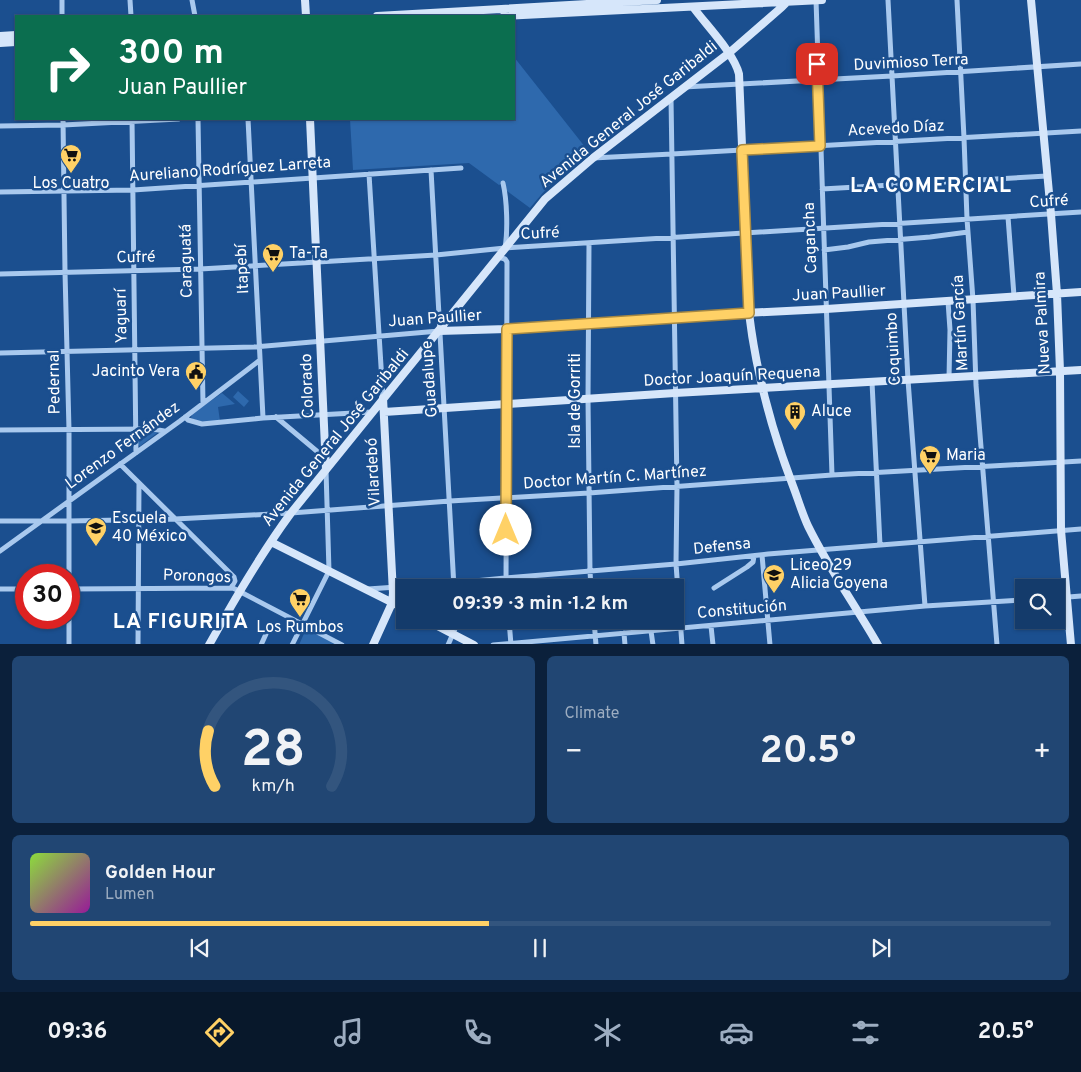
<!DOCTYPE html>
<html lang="en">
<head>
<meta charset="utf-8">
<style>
	:root { --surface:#143b6b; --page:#214673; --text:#f1f3f6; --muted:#9dadc1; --line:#33557e; --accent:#ffd166 }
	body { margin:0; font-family:Overpass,sans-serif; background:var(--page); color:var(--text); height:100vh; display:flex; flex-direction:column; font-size:19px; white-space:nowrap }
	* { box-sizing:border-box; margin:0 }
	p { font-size:16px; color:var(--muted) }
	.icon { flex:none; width:28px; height:28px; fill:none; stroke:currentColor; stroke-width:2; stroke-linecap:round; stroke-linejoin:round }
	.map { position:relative; height:644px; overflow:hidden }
	.panel { display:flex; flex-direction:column; gap:12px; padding:12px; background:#0b203b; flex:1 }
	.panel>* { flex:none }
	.top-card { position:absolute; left:15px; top:15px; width:500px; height:105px; border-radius:0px; box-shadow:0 1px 4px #0004,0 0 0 1px var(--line); background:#0b6e4f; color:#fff; overflow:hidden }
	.controls { position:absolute; left:1015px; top:579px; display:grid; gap:10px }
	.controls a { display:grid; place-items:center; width:50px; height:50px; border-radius:0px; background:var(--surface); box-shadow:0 1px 4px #0004,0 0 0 1px var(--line); font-size:25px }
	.speed { position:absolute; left:15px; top:564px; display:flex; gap:10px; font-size:25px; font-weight:700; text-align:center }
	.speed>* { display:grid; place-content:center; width:65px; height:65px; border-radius:50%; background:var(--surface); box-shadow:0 1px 4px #0004,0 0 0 1px var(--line); line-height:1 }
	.speed .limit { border:8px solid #d22; background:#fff; color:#111 }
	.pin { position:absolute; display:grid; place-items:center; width:42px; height:42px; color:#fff; margin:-21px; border-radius:10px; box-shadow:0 2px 8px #0006 }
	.me { position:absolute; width:55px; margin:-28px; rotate:0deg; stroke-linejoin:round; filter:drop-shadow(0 0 4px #0008) }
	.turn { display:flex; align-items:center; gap:18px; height:105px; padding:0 20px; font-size:22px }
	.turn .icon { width:65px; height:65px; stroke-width:2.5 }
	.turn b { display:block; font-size:35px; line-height:42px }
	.big { font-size:38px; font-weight:700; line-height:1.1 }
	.panel .card { flex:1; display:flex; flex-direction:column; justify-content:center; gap:8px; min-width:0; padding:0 18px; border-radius:8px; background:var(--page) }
	.panel .dial { align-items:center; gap:0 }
	.dial svg { height:130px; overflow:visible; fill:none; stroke:var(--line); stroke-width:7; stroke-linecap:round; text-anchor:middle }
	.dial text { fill:var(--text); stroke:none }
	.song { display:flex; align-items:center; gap:15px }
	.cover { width:60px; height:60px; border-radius:8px; background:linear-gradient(135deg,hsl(90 70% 55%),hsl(300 70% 35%)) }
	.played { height:5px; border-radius:2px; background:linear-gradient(90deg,var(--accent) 45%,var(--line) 45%) }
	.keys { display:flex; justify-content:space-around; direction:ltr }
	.heat { display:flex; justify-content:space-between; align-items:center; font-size:28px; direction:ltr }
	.panel .tiles { flex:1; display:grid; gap:12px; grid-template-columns:1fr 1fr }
	.card:last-child { grid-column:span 2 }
	.trip { position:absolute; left:396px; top:579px; width:288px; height:50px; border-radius:0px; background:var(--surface); box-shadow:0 1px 4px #0004,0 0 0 1px var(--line); font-weight:700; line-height:50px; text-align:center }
	.menu { display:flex; height:80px; justify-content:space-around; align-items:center; background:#08182b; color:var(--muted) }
	.menu .icon { width:35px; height:35px }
	.menu .selected { color:var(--accent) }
	.menu b { font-size:22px; color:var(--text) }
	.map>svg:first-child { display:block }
	.green { fill:#2e69ad }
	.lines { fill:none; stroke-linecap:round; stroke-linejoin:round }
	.street { stroke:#a9c9ee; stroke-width:5 }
	.secondary { stroke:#d6e6fa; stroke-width:8 }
	.route-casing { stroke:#a68842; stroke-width:12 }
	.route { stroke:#ffd166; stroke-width:9 }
	.labels { text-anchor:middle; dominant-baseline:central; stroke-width:5; stroke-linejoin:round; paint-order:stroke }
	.street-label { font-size:16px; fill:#fff; stroke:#1b4f8f }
	.poi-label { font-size:16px; fill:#fff; stroke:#1b4f8f; text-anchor:start }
	.district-label { font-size:21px; font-weight:bold; letter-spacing:1px; fill:#fff; stroke:#1b4f8f }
</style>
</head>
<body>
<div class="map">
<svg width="1081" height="645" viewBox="0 0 1081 645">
	<rect width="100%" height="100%" fill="#1b4f8f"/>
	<path class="green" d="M514,57L589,152C566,167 547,187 530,208L507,191L505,181L500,182L501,184L499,185L469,163L353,170L350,119H514Z
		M238,391L249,401L244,407L233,397Z
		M222,393L235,404L218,407L220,421C209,422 201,423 191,418L192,414Z
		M139,431H156L157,433L140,446L138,445Z
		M306,629L337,644L299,645Z"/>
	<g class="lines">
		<path class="street" d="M62,0V16
			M130,0L131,16
			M192,0L195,16
			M816,0L832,475
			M888,0L908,380L925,606
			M957,0L964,138L967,219L973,300L976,385L997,645
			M684,87L892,76L1081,64
			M671,98L677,486L676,564L682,645
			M63,119L65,272L69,430V645
			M132,119L136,453
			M198,119L203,403
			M248,119L263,418
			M0,126L63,125L179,119
			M593,158L672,154L1081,131
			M431,170L454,588
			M369,174L383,398
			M503,183C507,200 508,230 505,248
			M822,189L1047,176
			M0,192L133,190L461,168
			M1008,217L1014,296
			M589,244L588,399L590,571L591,588
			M824,250L848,247L869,242L930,237L968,232
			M498,257L505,259L507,262L506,588
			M0,274L200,269L436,255L505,248L1081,212
			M948,301L950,330L949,378
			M0,353L254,347L439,331
			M872,382L880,545
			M185,417L188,420L202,424L263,418L372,412
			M276,417L325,458
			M0,430L153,429L164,431
			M120,464L234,577L235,581L231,588
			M0,521H69L175,519L291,513L450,501L589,493L832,475L1081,461
			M0,551L180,421L260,360
			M762,555L770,645
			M714,588L747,567L753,562L754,556
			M0,589H26
			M69,589L233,588L342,645
			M368,589L454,583L505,578L676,564L768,554L1081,529
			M1056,598L1081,596
			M509,620L511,645
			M594,620L596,645
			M711,626L713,645
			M651,631L653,645
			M624,633L625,645
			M138,645L139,483
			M261,645L266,634
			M292,645L329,571L326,470
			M448,645L455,629V620
			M493,645L925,606L1024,600"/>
		<path class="secondary" d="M305,0L306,16
			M1031,0L1051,214L1057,294L1060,371L1061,530L1071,645
			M693,7C706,25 734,53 739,74L749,313C756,372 772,431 793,486C798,499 802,513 808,526C828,567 855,605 878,645
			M377,16L657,0
			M504,16L822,0
			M0,36L16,35
			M0,43L16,42
			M310,119L326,469
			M439,331L507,329L745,313L826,309L1081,292
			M384,412L675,393L1081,370
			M271,542L405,609
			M426,620L474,645
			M209,645C234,600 260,555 291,513L545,199L593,158L729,53L782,7L789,0
			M373,645L392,603L393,593L383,398"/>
	</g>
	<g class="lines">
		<g class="route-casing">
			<path id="route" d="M506,530L507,329L749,313L742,150L820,146L817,64"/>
		</g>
		<use href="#route" class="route"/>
	</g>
	<defs>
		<g id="supermarket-pin" transform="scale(1.125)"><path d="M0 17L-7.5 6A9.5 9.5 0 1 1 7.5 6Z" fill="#ffd166" stroke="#1b4f8f"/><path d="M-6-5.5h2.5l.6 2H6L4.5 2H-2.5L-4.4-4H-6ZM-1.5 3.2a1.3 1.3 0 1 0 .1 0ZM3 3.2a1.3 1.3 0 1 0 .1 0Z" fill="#111"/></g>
		<g id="civic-pin" transform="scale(1.125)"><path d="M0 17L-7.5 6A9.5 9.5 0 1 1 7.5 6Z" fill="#ffd166" stroke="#1b4f8f"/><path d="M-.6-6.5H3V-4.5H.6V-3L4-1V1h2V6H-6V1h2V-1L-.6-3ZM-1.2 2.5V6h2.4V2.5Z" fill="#111"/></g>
		<g id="building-pin" transform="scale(1.125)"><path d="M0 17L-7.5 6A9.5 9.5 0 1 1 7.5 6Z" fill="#ffd166" stroke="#1b4f8f"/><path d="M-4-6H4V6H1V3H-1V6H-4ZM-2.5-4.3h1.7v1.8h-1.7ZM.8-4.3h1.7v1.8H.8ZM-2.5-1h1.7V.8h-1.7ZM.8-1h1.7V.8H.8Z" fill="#111"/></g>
		<g id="school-pin" transform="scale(1.125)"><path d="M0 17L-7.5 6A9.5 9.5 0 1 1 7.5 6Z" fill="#ffd166" stroke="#1b4f8f"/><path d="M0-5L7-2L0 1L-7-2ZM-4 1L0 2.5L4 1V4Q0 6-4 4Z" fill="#111"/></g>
	</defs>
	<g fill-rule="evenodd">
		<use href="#supermarket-pin" x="71" y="155"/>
		<use href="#supermarket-pin" x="273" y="254"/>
		<use href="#civic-pin" x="196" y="372"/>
		<use href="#building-pin" x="795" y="412"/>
		<use href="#supermarket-pin" x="930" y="456"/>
		<use href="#school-pin" x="96" y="528"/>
		<use href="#school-pin" x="774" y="575"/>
		<use href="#supermarket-pin" x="300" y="599"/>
	</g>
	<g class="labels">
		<g class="street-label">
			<text transform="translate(911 63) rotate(-3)">Duvimioso Terra</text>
			<text transform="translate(629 115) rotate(-39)">Avenida General José Garibaldi</text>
			<text transform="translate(896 129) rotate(-3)">Acevedo Díaz</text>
			<text transform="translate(230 170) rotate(-4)">Aureliano Rodríguez Larreta</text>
			<text transform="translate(1049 202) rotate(-4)">Cufré</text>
			<text transform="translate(540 234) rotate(-3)">Cufré</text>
			<text transform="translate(811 238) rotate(-92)">Cagancha</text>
			<text transform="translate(136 258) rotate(-1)">Cufré</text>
			<text transform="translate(187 261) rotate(-91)">Caraguatá</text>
			<text transform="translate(243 269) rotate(-93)">Itapebí</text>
			<text transform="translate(839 294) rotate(-3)">Juan Paullier</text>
			<text transform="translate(122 316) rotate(-91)">Yaguarí</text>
			<text transform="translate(435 319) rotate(-4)">Juan Paullier</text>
			<text transform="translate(961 323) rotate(-93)">Martín García</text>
			<text transform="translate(1043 323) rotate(-93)">Nueva Palmira</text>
			<text transform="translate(894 349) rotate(-93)">Coquimbo</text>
			<text transform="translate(732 377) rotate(-3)">Doctor Joaquín Requena</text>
			<text transform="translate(430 379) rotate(-94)">Guadalupe</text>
			<text transform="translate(55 382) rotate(-91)">Pedernal</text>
			<text transform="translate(308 386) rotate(-92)">Colorado</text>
			<text transform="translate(576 401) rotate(-90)">Isla de Gorriti</text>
			<text transform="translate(336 438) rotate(-51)">Avenida General José Garibaldi</text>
			<text transform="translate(123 446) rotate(-36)">Lorenzo Fernández</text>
			<text transform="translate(374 472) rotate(-93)">Vilardebó</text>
			<text transform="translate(615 478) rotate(-4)">Doctor Martín C. Martínez</text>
			<text transform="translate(722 547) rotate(-6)">Defensa</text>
			<text transform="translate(197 577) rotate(2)">Porongos</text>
			<text transform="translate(742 610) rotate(-5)">Constitución</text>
		</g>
		<g class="poi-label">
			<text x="71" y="184" text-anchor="middle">Los Cuatro</text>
			<text x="289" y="254">Ta-Ta</text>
			<text x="180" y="372" text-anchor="end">Jacinto Vera</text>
			<text x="811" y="412">Aluce</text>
			<text x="946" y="456">Maria</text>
			<text x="112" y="519">Escuela<tspan x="112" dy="18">40 México</tspan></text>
			<text x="790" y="566">Liceo 29<tspan x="790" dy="18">Alicia Goyena</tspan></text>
			<text x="300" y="628" text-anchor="middle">Los Rumbos</text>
		</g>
		<g class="district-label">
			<text x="931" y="186">LA COMERCIAL</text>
			<text x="181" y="622">LA FIGURITA</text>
		</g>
	</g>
</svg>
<div class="controls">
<a><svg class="icon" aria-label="search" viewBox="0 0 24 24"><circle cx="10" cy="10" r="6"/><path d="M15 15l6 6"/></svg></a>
</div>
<div class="speed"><div class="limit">30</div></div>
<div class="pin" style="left:817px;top:64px;background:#d93025"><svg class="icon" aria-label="arrive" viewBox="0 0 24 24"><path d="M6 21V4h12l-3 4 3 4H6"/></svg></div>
<svg class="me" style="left:506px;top:530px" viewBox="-20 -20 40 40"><circle r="19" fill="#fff"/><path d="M0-13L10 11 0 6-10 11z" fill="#ffd166"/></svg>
<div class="trip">09:39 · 3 min · 1.2 km</div>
<div class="top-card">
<div class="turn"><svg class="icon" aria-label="right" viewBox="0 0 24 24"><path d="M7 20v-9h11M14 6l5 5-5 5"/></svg><div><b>300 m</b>Juan Paullier</div></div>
</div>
</div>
<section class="panel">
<div class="tiles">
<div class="card dial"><svg viewBox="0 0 100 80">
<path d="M14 69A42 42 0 1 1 86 69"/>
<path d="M14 69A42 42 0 0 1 10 35" stroke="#ffd166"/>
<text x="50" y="56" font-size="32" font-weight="700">28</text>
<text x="50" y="72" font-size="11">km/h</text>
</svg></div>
<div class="card"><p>Climate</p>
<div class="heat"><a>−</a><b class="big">20.5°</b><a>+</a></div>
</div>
<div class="card">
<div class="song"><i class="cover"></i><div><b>Golden Hour</b><p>Lumen</p></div></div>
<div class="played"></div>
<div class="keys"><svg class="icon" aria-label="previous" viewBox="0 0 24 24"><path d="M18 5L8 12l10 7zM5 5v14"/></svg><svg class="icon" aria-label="pause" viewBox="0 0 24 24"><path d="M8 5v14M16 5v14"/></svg><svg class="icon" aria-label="next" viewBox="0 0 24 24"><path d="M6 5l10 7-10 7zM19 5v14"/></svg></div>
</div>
</div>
</section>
<nav class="menu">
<b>09:36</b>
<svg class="icon selected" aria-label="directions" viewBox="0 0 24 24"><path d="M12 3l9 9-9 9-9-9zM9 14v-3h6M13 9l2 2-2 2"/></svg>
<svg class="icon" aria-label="music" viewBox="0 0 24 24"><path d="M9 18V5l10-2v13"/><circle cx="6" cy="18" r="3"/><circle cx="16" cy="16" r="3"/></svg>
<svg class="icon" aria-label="phone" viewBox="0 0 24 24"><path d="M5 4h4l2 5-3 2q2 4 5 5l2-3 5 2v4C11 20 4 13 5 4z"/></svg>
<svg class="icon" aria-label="climate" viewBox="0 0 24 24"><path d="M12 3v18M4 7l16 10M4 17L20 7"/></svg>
<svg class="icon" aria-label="car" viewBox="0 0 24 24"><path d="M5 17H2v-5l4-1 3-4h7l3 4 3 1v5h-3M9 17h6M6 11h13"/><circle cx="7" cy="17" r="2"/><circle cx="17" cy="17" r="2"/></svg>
<svg class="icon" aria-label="filters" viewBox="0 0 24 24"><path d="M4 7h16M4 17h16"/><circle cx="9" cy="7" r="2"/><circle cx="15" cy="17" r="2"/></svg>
<b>20.5°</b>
</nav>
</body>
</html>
